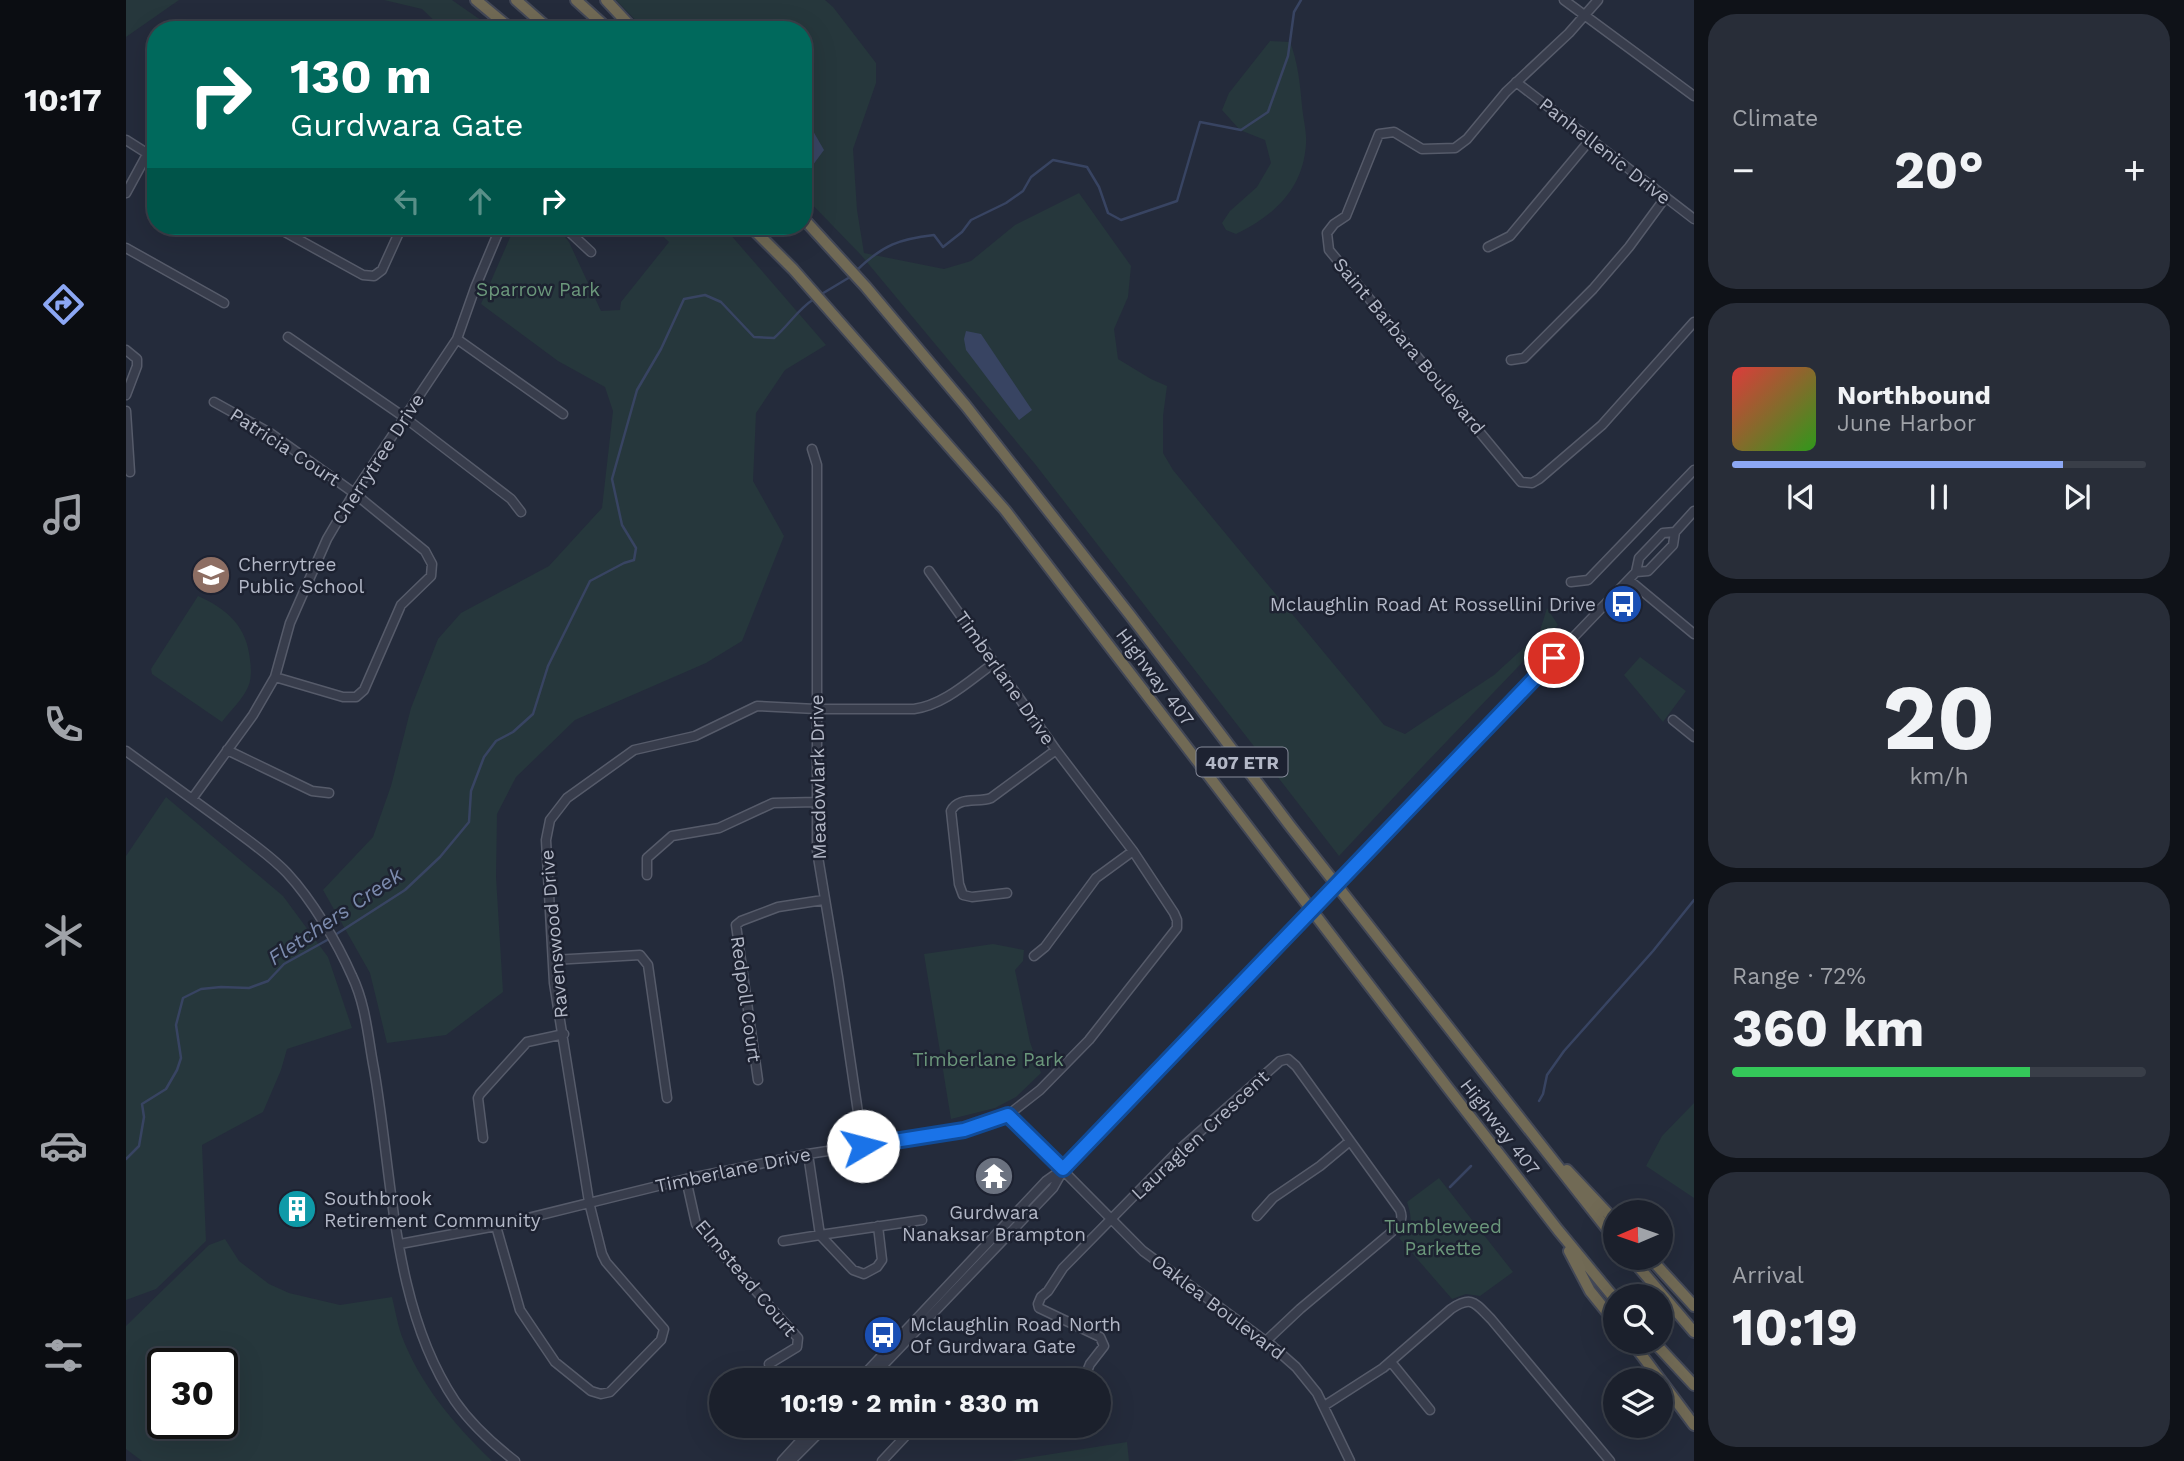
<!DOCTYPE html>
<html lang="en">
<head>
<meta charset="utf-8">
<style>
	:root { --surface:#1b202c; --page:#282d38; --text:#f1f3f6; --muted:#a0a3a9; --line:#393e48; --accent:#8ca7f4 }
	body { margin:0; font-family:"Work Sans",sans-serif; background:var(--page); color:var(--text); height:100vh; display:flex; flex-direction:column; font-size:26px; white-space:nowrap }
	* { box-sizing:border-box; margin:0 }
	p { font-size:23px; color:var(--muted) }
	.icon { flex:none; width:38px; height:38px; fill:none; stroke:currentColor; stroke-width:2; stroke-linecap:round; stroke-linejoin:round }
	.map { position:relative; flex:1; overflow:hidden }
	.sheet { display:flex; flex-direction:column; gap:14px; padding:14px; background:#0f1218; width:490px }
	.sheet>* { flex:none }
	.top-card { position:absolute; left:21px; top:21px; width:665px; height:214px; border-radius:28px; box-shadow:0 7px 28px #0002,0 0 0 2px var(--line); background:#00695c; color:#fff; overflow:hidden }
	.needle { width:46px; rotate:268deg }
	.buttons { position:absolute; left:1477px; top:1200px; display:grid; gap:14px }
	.buttons a { display:grid; place-items:center; width:70px; height:70px; border-radius:50%; background:var(--surface); box-shadow:0 7px 28px #0002,0 0 0 2px var(--line); font-size:35px }
	.speed { position:absolute; left:21px; top:1348px; display:flex; gap:14px; font-size:35px; font-weight:700; text-align:center }
	.speed>* { display:grid; place-content:center; width:91px; height:91px; border-radius:50%; background:var(--surface); box-shadow:0 7px 28px #0002,0 0 0 2px var(--line); line-height:1 }
	.speed .limit { border:4px solid #111; border-radius:10px; background:#fff; color:#111 }
	.pin { position:absolute; display:grid; place-items:center; width:60px; height:60px; color:#fff; margin:-30px; border:4px solid #fff; border-radius:50%; box-shadow:0 2px 7px #0007 }
	.me { position:absolute; width:77px; margin:-38px; rotate:82deg; stroke-linejoin:round; filter:drop-shadow(0 0 5px #0008) }
	.turn { display:flex; align-items:center; gap:24px; height:147px; padding:0 28px; font-size:32px }
	.turn .icon { width:91px; height:91px; stroke-width:2.5 }
	.turn b { display:block; font-size:49px; line-height:60px }
	.lanes { display:flex; align-items:center; height:66px; padding:0 28px; background:#0003; justify-content:center; gap:35px; direction:ltr }
	.lanes .off { opacity:.35 }
	.big { font-size:52px; font-weight:700; line-height:1.1 }
	.sheet .tile { flex:1; display:flex; flex-direction:column; justify-content:center; gap:10px; min-width:0; padding:0 24px; border-radius:28px; background:var(--page) }
	.sheet .dial { align-items:center; gap:0 }
	.dial b { font-size:91px; line-height:1 }
	.song { display:flex; align-items:center; gap:21px }
	.cover { width:84px; height:84px; border-radius:10px; background:linear-gradient(135deg,hsl(0 70% 55%),hsl(110 70% 35%)) }
	.played { height:7px; border-radius:4px; background:linear-gradient(90deg,var(--accent) 80%,var(--line) 80%) }
	.keys { display:flex; justify-content:space-around; direction:ltr }
	.heat { display:flex; justify-content:space-between; align-items:center; font-size:38px; direction:ltr }
	.charge { height:10px; border-radius:5px; background:linear-gradient(90deg,#34c759 72%,var(--line) 0) }
	.trip { position:absolute; left:583px; top:1368px; width:402px; height:70px; border-radius:35px; background:var(--surface); box-shadow:0 7px 28px #0002,0 0 0 2px var(--line); font-weight:700; line-height:70px; text-align:center }
	main { display:flex; flex:1; min-height:0 }
	.tab-bar { display:flex; flex-direction:column; width:126px; justify-content:space-around; align-items:center; background:#0b0d12; color:var(--muted) }
	.tab-bar .icon { width:49px; height:49px }
	.tab-bar .active { color:var(--accent) }
	.tab-bar b { font-size:32px; color:var(--text) }
	.map>svg:first-child { display:block }
	.green { fill:#26373c; fill-rule:evenodd }
	.water { fill:#384462 }
	.lines { fill:none; stroke-linecap:round; stroke-linejoin:round }
	.stream { stroke:#384462; stroke-width:2.5 }
	.minor-casing { stroke:#565b6a; stroke-width:11 }
	.highway-casing { stroke:#434857; stroke-width:14 }
	.minor { stroke:#383d4c; stroke-width:8 }
	.highway { stroke:#716a55; stroke-width:10 }
	.minor-bridge-casing { stroke:#565b6a; stroke-width:11; stroke-linecap:butt }
	.minor-bridge { stroke:#383d4c; stroke-width:8 }
	.route-casing { stroke:#114b97; stroke-width:18 }
	.route { stroke:#1a73e8; stroke-width:12 }
	.labels { text-anchor:middle; dominant-baseline:central; stroke-width:5; stroke-linejoin:round; paint-order:stroke }
	.shield { fill:#1d2231; stroke:#868b9a; stroke-width:2 }
	.shield-label { font-size:18px; font-weight:bold; fill:#b3b8c7 }
	.street-label { font-size:19px; fill:#b3b8c7; stroke:#1d2231 }
	.park-label { font-size:19px; fill:#6b977b; stroke:#1d2231 }
	.poi-label { font-size:19px; fill:#b3b8c7; stroke:#1d2231; text-anchor:start }
	.water-label { font-size:21px; font-style:italic; fill:#7c8bae; stroke:#1d2231 }
</style>
</head>
<body>
<main>
<nav class="tab-bar">
<b>10:17</b>
<svg class="icon active" aria-label="directions" viewBox="0 0 24 24"><path d="M12 3l9 9-9 9-9-9zM9 14v-3h6M13 9l2 2-2 2"/></svg>
<svg class="icon" aria-label="music" viewBox="0 0 24 24"><path d="M9 18V5l10-2v13"/><circle cx="6" cy="18" r="3"/><circle cx="16" cy="16" r="3"/></svg>
<svg class="icon" aria-label="phone" viewBox="0 0 24 24"><path d="M5 4h4l2 5-3 2q2 4 5 5l2-3 5 2v4C11 20 4 13 5 4z"/></svg>
<svg class="icon" aria-label="climate" viewBox="0 0 24 24"><path d="M12 3v18M4 7l16 10M4 17L20 7"/></svg>
<svg class="icon" aria-label="car" viewBox="0 0 24 24"><path d="M5 17H2v-5l4-1 3-4h7l3 4 3 1v5h-3M9 17h6M6 11h13"/><circle cx="7" cy="17" r="2"/><circle cx="17" cy="17" r="2"/></svg>
<svg class="icon" aria-label="filters" viewBox="0 0 24 24"><path d="M4 7h16M4 17h16"/><circle cx="9" cy="7" r="2"/><circle cx="15" cy="17" r="2"/></svg>
</nav>
<div class="map">
<svg width="1568" height="1461" viewBox="0 0 1568 1461">
	<rect width="100%" height="100%" fill="#242b3b"/>
	<path class="green" d="M0,0H53L0,37Z
		M258,0H326L369,30H318L296,9Z
		M490,0H699L707,7L750,63V83L727,149L731,210L738,253L818,269L845,261L889,225L953,193L1005,266L1002,297L988,329L992,359L1025,379L1041,386L1037,416V453L1047,470L1258,725L1279,734L1368,675L1413,634L1421,608L1432,625L1298,765L1213,856L909,464L735,255L677,195V30H519Z
		M1144,41L1164,42C1172,63 1174,83 1176,106C1177,118 1181,132 1180,144C1177,189 1149,215 1110,234L1100,230L1096,223L1104,211L1131,187L1145,163L1139,140L1114,130L1096,110L1103,93Z
		M389,226H430L443,242L475,311L494,310L495,302L543,242L526,226H597L700,345L659,370L630,413L627,481L658,536L616,641L580,663L449,720L390,777L371,814L370,877L377,992L320,1035L261,1043L244,973L197,890L247,837L265,786L285,708L312,639L335,613L423,566L476,508L487,411L479,387L432,361L355,304Z
		M72,596C101,609 121,626 124,660C125,667 126,679 122,687C117,699 104,711 96,722L26,674L25,669Z
		M1514,657L1560,691L1537,722L1498,675Z
		M40,797L157,896L202,957L226,1028L161,1049L155,1070L137,1112L76,1145L80,1241L30,1289L0,1300V856Z
		M867,944L898,950L897,961L889,970L904,1042L915,1073L890,1097L869,1108L825,1119L798,954Z
		M1568,1103V1198L1520,1166L1536,1136Z
		M1313,1178L1387,1272L1354,1296L1340,1294L1326,1299L1273,1238C1288,1228 1286,1218 1281,1202Z
		M99,1239L113,1261L143,1284L163,1293L214,1305L266,1297C269,1309 271,1322 275,1334C294,1385 328,1424 366,1461H16L0,1449V1326L83,1245ZM96,1363V1423H37V1363Z
		M1001,1442L1003,1461H883Z"/>
	<path class="water" d="M677,121L687,131L698,150L678,177Z
		M840,331L855,334L906,410L893,420L840,350L838,339Z"/>
	<g class="lines">
		<path class="stream" d="M731,270C757,245 773,239 808,235L817,247L836,232L845,220L880,203L897,191L905,177L927,160L961,167L973,187L982,213L995,220L1051,201L1074,122L1115,130L1142,112L1162,56L1168,12L1175,0
			M694,295L724,277
			M209,935L279,890L314,857L343,822L345,791L358,757L370,741L387,732L407,714L422,666L464,581L498,563L508,560L510,548L496,525L486,479L511,390L535,349L558,299L579,295L595,302L628,337L648,338C663,325 672,309 688,299
			M1413,1101L1417,1094L1421,1075L1438,1051L1527,951L1568,900
			M0,1159L13,1146L18,1117L16,1104L40,1089L51,1070L55,1058L50,1025L57,998L75,989L95,987L123,988L142,981L158,964L203,939
			M1324,1187L1345,1166"/>
		<g class="minor-casing">
			<path id="minor" d="M1438,0L1568,96
				M1472,0L1443,33L1380,92L1341,139L1329,148L1296,149L1268,132L1253,134L1220,216L1208,224L1201,233L1203,250L1395,482L1406,483L1413,479L1476,425L1568,322
				M1390,82L1568,219
				M0,140L30,159
				M0,193L30,138
				M148,226L237,275L248,276L256,270L276,226
				M437,226L465,252
				M1362,247L1384,236L1464,140
				M0,248L98,303
				M162,337L278,417L385,499L395,512
				M331,339L437,414
				M0,350L11,359V366L0,395
				M1385,360L1398,358L1467,289L1503,247L1539,198
				M88,402L144,433L228,493L299,551L306,564L305,576L275,605L238,690L230,697H217L149,677
				M0,411L4,472
				M686,449L691,465V851L712,977L737,1146
				M1510,572L1522,571L1547,545L1549,532L1568,511
				M1503,580L1568,634
				M1445,582L1462,580L1568,470
				M1547,720L1568,737
				M101,750L186,791L203,793
				M0,751C33,775 66,799 99,823C120,839 143,854 161,873C186,900 211,942 226,976C240,1005 242,1038 248,1069C267,1178 266,1307 329,1401C345,1424 367,1444 389,1461
				M66,799L127,715L149,677L164,623L201,539L228,493L331,339L349,288L375,226
				M1234,860L1510,572L1513,558L1537,533L1549,532
				M521,875V858L546,836L593,828L647,803L690,802
				M881,893L846,897L837,895L833,884L825,811C832,796 852,803 865,798L930,750
				M908,956L919,947L970,878L1007,851
				M427,960L514,955L522,965L541,1098
				M632,1080L610,925L615,921L652,907L697,900
				M882,1115L1017,1251L1145,1345L1170,1367L1191,1393L1224,1461
				M357,1138L352,1098L354,1094L401,1042L438,1034
				M682,1154L694,1235L796,1220
				M560,1179L570,1224L672,1338L671,1347L643,1364
				M1131,1216L1147,1198L1194,1166L1224,1141
				M370,1226L394,1310L429,1362L465,1391L475,1394L484,1392L535,1340L538,1329L480,1262L476,1254L463,1202L428,983L420,840L424,820L441,798L508,750L569,736L631,706L690,709H788C818,705 843,681 868,663
				M657,1241L694,1235L727,1270L738,1274L751,1267L756,1260L752,1226
				M274,1244L370,1226L560,1179L682,1154L838,1130L865,1122L882,1115L914,1090L963,1040L1051,928V920L1048,913L1007,851L930,750L803,571
				M1265,1362L1304,1410
				M732,1381L920,1181L937,1169L1164,932
				M742,1381L927,1188L936,1172
				M957,1381L964,1364L978,1346L974,1337L913,1308L912,1304L915,1297L922,1291L937,1268L1053,1150L1154,1061L1162,1059L1170,1066L1274,1210C1279,1222 1270,1228 1261,1236L1174,1309L1140,1341
				M1198,1406L1257,1368L1325,1309C1346,1295 1349,1303 1365,1319L1484,1461
				M656,1461L688,1426
				M665,1461L700,1426
				M756,1461L789,1426"/>
		</g>
		<g class="highway-casing">
			<path id="highway" d="M350,0L386,30
				M390,0L424,30
				M450,0L483,30
				M480,0L508,30
				M677,218L740,287L840,406L1004,615L1165,827L1489,1239
				M624,226L667,269L879,510L1322,1088L1432,1230L1489,1299
				M1441,1170L1489,1221
				M1443,1251L1464,1291L1489,1322
				M1505,1258L1568,1332
				M1524,1258L1568,1306
				M1506,1342L1568,1425
				M1528,1342L1568,1385"/>
		</g>
		<use href="#minor" class="minor"/>
		<use href="#highway" class="highway"/>
		<g class="minor-bridge-casing">
			<path id="minor-bridge" d="M1164,932L1234,860"/>
		</g>
		<use href="#minor-bridge" class="minor-bridge"/>
	</g>
	<g class="lines">
		<g class="route-casing">
			<path id="route" d="M737,1146L838,1130L882,1115L937,1169L1428,658"/>
		</g>
		<use href="#route" class="route"/>
	</g>
	<defs>
		<g id="school-disc" transform="scale(2.0125)"><circle r="9.5" fill="#8d6e63" stroke="#1d2231"/><path d="M0-5L7-2L0 1L-7-2ZM-4 1L0 2.5L4 1V4Q0 6-4 4Z" fill="#fff"/></g>
		<g id="bus-disc" transform="scale(2.0125)"><circle r="9.5" fill="#1a4fb4" stroke="#1d2231"/><path d="M-5-6H5V4H4V6H2V4H-2V6H-4V4H-5ZM-3.5-4V0h7V-4ZM-3.5 1.2v1.5H-2V1.2ZM2 1.2v1.5H3.5V1.2Z" fill="#fff"/></g>
		<g id="temple-disc" transform="scale(2.0125)"><circle r="9.5" fill="#6b7280" stroke="#1d2231"/><path d="M0-6L5-2H3V0L6.5 2.5H4V6H1.5V3h-3V6H-4V2.5H-6.5L-3 0V-2H-5Z" fill="#fff"/></g>
		<g id="building-disc" transform="scale(2.0125)"><circle r="9.5" fill="#0f9aa8" stroke="#1d2231"/><path d="M-4-6H4V6H1V3H-1V6H-4ZM-2.5-4.3h1.7v1.8h-1.7ZM.8-4.3h1.7v1.8H.8ZM-2.5-1h1.7V.8h-1.7ZM.8-1h1.7V.8H.8Z" fill="#fff"/></g>
	</defs>
	<g fill-rule="evenodd">
		<use href="#school-disc" x="85" y="575"/>
		<use href="#bus-disc" x="1497" y="604"/>
		<use href="#temple-disc" x="868" y="1176"/>
		<use href="#building-disc" x="171" y="1209"/>
		<use href="#bus-disc" x="757" y="1335"/>
	</g>
	<g class="labels">
		<rect class="shield" x="1070.5" y="747.5" width="91" height="29" rx="5"/>
		<g class="shield-label">
			<text x="1116" y="762">407 ETR</text>
		</g>
		<g class="street-label">
			<text transform="translate(1479 151) rotate(38)">Panhellenic Drive</text>
			<text transform="translate(1283 346) rotate(50)">Saint Barbara Boulevard</text>
			<text transform="translate(159 447) rotate(33)">Patricia Court</text>
			<text transform="translate(252 459) rotate(-57)">Cherrytree Drive</text>
			<text transform="translate(1029 677) rotate(53)">Highway 407</text>
			<text transform="translate(879 678) rotate(55)">Timberlane Drive</text>
			<text transform="translate(692 777) rotate(-91)">Meadowlark Drive</text>
			<text transform="translate(428 934) rotate(-95)">Ravenswood Drive</text>
			<text transform="translate(620 999) rotate(82)">Redpoll Court</text>
			<text transform="translate(1374 1127) rotate(52)">Highway 407</text>
			<text transform="translate(1074 1135) rotate(-43)">Lauraglen Crescent</text>
			<text transform="translate(607 1170) rotate(-12)">Timberlane Drive</text>
			<text transform="translate(620 1278) rotate(50)">Elmstead Court</text>
			<text transform="translate(1092 1307) rotate(37)">Oaklea Boulevard</text>
		</g>
		<g class="park-label">
			<text x="412" y="289">Sparrow Park</text>
			<text x="862" y="1059">Timberlane Park</text>
			<text x="1317" y="1226">Tumbleweed<tspan x="1317" dy="22">Parkette</tspan></text>
		</g>
		<g class="poi-label">
			<text x="112" y="564">Cherrytree<tspan x="112" dy="22">Public School</tspan></text>
			<text x="1470" y="604" text-anchor="end">Mclaughlin Road At Rossellini Drive</text>
			<text x="198" y="1198">Southbrook<tspan x="198" dy="22">Retirement Community</tspan></text>
			<text x="868" y="1212" text-anchor="middle">Gurdwara<tspan x="868" dy="22">Nanaksar Brampton</tspan></text>
			<text x="784" y="1324">Mclaughlin Road North<tspan x="784" dy="22">Of Gurdwara Gate</tspan></text>
		</g>
		<g class="water-label">
			<text transform="translate(209 916) rotate(-34)">Fletchers Creek</text>
		</g>
	</g>
</svg>
<div class="buttons">
<a><svg class="needle" viewBox="-14 -14 28 28"><path d="M0-13l5 13h-10z" fill="#e53935"/><path d="M0 13l5-13h-10z" fill="#a0a3a9"/></svg></a>
<a><svg class="icon" aria-label="search" viewBox="0 0 24 24"><circle cx="10" cy="10" r="6"/><path d="M15 15l6 6"/></svg></a>
<a><svg class="icon" aria-label="layers" viewBox="0 0 24 24"><path d="M12 4l9 5-9 5-9-5zM3 14l9 5 9-5"/></svg></a>
</div>
<div class="speed"><div class="limit">30</div></div>
<div class="pin" style="left:1428px;top:658px;background:#d93025"><svg class="icon" aria-label="arrive" viewBox="0 0 24 24"><path d="M6 21V4h12l-3 4 3 4H6"/></svg></div>
<svg class="me" style="left:737px;top:1146px" viewBox="-20 -20 40 40"><circle r="19" fill="#fff"/><path d="M0-13L10 11 0 6-10 11z" fill="#1a73e8"/></svg>
<div class="trip">10:19 · 2 min · 830 m</div>
<div class="top-card">
<div class="turn"><svg class="icon" aria-label="right" viewBox="0 0 24 24"><path d="M7 20v-9h11M14 6l5 5-5 5"/></svg><div><b>130 m</b>Gurdwara Gate</div></div>
<div class="lanes"><svg class="icon off" aria-label="left" viewBox="0 0 24 24"><path d="M17 20v-9H6M10 6l-5 5 5 5"/></svg><svg class="icon off" aria-label="ahead" viewBox="0 0 24 24"><path d="M12 20V5M6 11l6-6 6 6"/></svg><svg class="icon" aria-label="right" viewBox="0 0 24 24"><path d="M7 20v-9h11M14 6l5 5-5 5"/></svg></div>
</div>
</div>
<section class="sheet">
<div class="tile"><p>Climate</p>
<div class="heat"><a>−</a><b class="big">20°</b><a>+</a></div>
</div>
<div class="tile">
<div class="song"><i class="cover"></i><div><b>Northbound</b><p>June Harbor</p></div></div>
<div class="played"></div>
<div class="keys"><svg class="icon" aria-label="previous" viewBox="0 0 24 24"><path d="M18 5L8 12l10 7zM5 5v14"/></svg><svg class="icon" aria-label="pause" viewBox="0 0 24 24"><path d="M8 5v14M16 5v14"/></svg><svg class="icon" aria-label="next" viewBox="0 0 24 24"><path d="M6 5l10 7-10 7zM19 5v14"/></svg></div>
</div>
<div class="tile dial"><b>20</b><p>km/h</p></div>
<div class="tile"><p>Range · 72%</p><b class="big">360 km</b><div class="charge"></div></div>
<div class="tile"><p>Arrival</p><b class="big">10:19</b></div>
</section>
</main>
</body>
</html>
